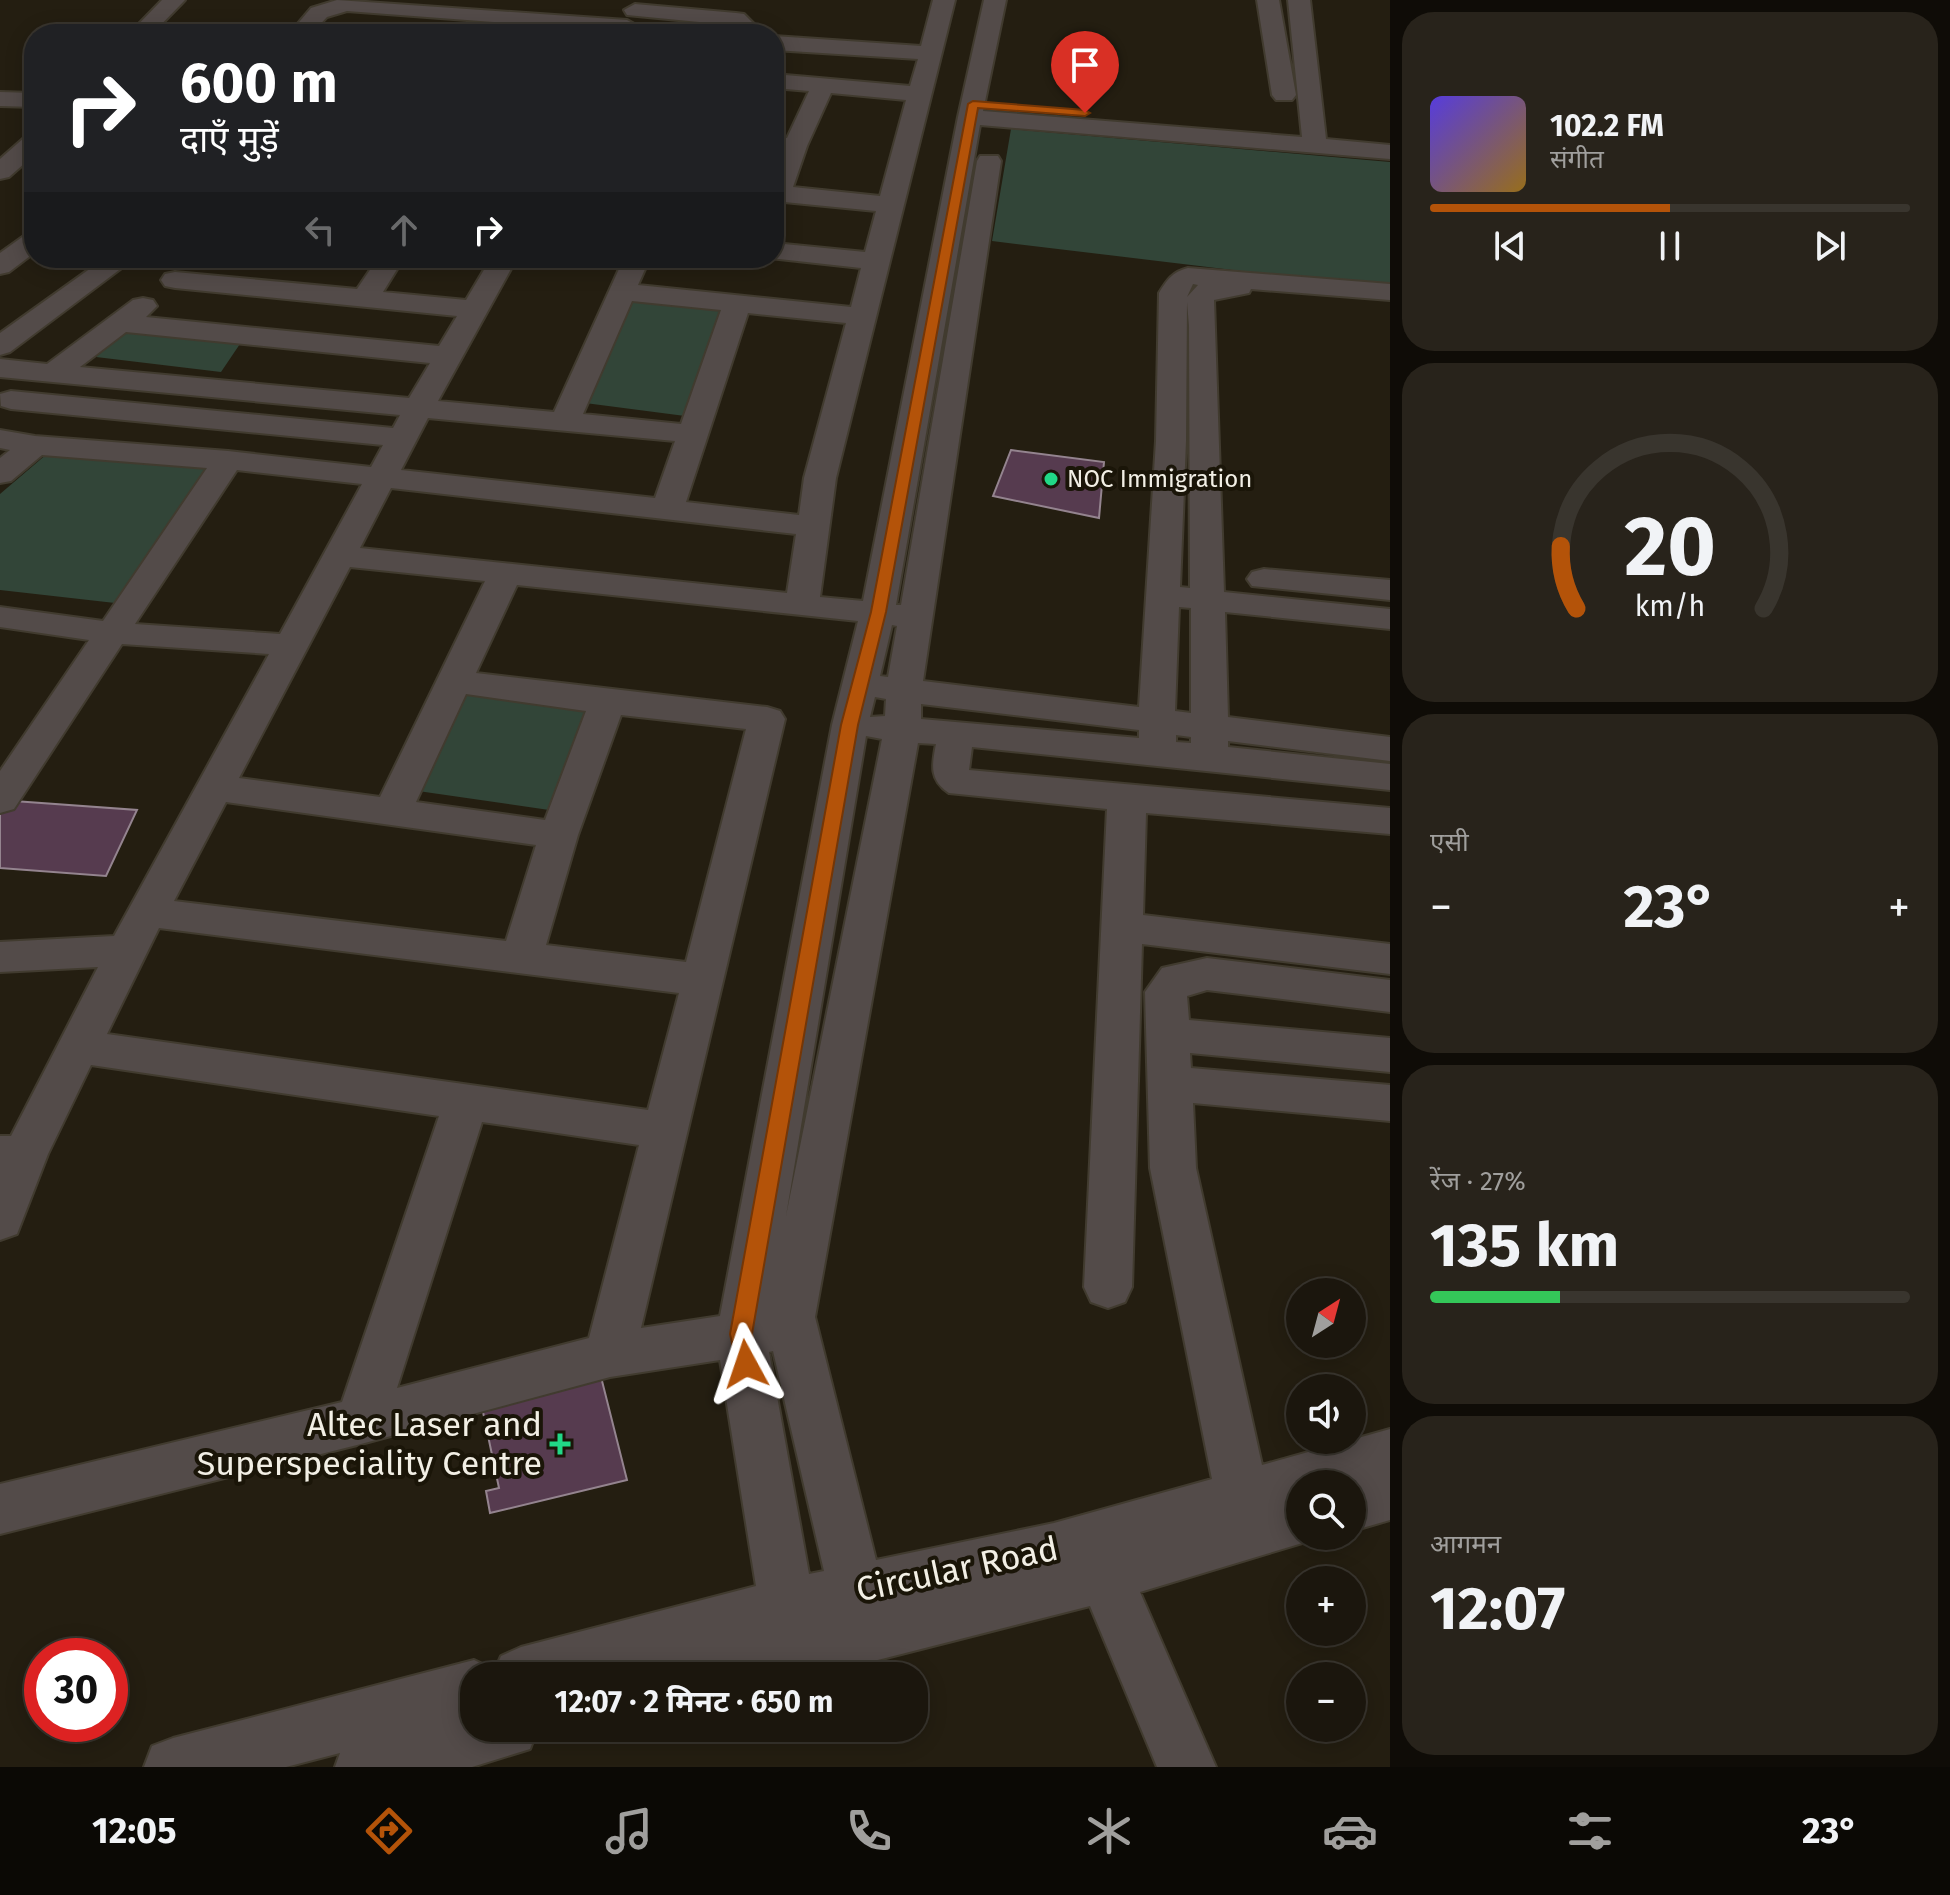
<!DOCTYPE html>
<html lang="hi">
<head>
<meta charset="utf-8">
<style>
	:root { --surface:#1b160d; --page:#28231b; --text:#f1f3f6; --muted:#a09f9d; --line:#39352e; --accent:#b45309 }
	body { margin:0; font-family:"Fira Sans","Noto Sans Devanagari",sans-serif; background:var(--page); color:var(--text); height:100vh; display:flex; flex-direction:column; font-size:30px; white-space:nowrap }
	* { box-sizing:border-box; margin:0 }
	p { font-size:26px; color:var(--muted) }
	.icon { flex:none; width:44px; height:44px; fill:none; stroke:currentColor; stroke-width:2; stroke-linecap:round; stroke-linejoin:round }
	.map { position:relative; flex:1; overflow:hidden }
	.side { display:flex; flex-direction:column; gap:12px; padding:12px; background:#0f0c07; width:560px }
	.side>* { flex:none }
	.hud { position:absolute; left:24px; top:24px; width:760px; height:244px; border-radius:32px; box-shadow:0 4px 20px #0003,0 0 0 2px var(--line); background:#202124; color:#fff; overflow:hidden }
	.needle { width:52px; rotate:36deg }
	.fabs { position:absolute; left:1286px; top:1278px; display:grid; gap:16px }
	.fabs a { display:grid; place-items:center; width:80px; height:80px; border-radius:50%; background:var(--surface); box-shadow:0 4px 20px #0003,0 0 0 2px var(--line); font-size:40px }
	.speed { position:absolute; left:24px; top:1638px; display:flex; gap:16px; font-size:40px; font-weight:700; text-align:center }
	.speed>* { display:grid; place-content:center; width:104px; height:104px; border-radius:50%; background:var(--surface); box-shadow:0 4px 20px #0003,0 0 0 2px var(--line); line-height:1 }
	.speed .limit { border:12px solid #d22; background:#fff; color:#111 }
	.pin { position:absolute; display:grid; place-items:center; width:68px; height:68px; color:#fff; margin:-82px -34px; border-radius:50% 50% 50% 0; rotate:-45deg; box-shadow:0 0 8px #0007 }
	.pin .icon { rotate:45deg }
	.me { position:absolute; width:88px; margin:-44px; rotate:355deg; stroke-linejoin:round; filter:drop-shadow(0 0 6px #0008) }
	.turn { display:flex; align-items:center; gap:28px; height:168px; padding:0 24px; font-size:36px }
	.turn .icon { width:104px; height:104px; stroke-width:2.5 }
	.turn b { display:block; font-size:56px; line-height:68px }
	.lanes { display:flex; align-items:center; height:76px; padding:0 24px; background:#0003; justify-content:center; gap:40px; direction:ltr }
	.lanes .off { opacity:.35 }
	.big { font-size:60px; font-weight:700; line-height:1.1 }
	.side .widget { flex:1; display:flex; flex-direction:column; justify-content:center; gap:12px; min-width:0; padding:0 28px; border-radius:32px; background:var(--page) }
	.side .dial { align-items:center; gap:0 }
	.dial svg { height:208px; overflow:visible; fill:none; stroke:var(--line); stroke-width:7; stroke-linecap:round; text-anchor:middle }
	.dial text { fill:var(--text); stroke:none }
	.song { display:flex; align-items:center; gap:24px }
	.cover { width:96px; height:96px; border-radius:12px; background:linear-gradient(135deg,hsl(250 70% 55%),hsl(40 70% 35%)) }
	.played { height:8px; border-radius:4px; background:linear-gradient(90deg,var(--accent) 50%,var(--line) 50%) }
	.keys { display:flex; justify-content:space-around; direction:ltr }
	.heat { display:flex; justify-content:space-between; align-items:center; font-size:44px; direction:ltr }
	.charge { height:12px; border-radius:6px; background:linear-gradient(90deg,#34c759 27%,var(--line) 0) }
	.trip { position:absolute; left:460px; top:1662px; width:468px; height:80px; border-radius:32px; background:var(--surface); box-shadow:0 4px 20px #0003,0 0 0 2px var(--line); font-weight:700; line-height:80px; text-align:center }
	.dock { display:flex; height:128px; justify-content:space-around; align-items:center; background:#0b0905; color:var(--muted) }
	.dock .icon { width:56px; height:56px }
	.dock .current { color:var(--accent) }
	.dock b { font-size:36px; color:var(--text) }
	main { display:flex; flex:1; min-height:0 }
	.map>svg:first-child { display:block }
	.green { fill:#324538 }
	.building { fill:#563b4f; stroke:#94848f; stroke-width:2 }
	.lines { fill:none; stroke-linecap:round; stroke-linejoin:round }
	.minor-casing { stroke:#413b2f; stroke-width:4 }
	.minor { fill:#534b49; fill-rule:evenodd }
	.route { fill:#b45309; stroke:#753606; stroke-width:2 }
	.poi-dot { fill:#21d887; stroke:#1a1508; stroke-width:3 }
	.labels { text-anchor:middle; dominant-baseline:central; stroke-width:8; stroke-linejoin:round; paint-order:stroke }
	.far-poi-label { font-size:24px; fill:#f2efe5; stroke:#1a1508; text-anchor:start }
	.near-poi-label { font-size:34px; fill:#f2efe5; stroke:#1a1508; text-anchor:end }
	.near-street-label { font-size:34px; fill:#f2efe5; stroke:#1a1508 }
</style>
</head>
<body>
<main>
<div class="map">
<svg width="1390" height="1767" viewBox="0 0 1390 1767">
	<rect width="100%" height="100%" fill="#241e11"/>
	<path class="green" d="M1011,129L1390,162V289L992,241Z
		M635,294L725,305L685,416L585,403Z
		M134,325L244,338L221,372L96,357Z
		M55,447L215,462L115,603L0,590V494Z
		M466,685L598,702L556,811L418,791Z"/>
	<path class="building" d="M1011,450L1104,462L1099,518L993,496Z
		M0,800L137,810L106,876L0,868Z
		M598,1365L627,1480L490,1513L486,1491L499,1488L479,1393Z"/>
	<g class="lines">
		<g class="minor-casing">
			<path id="minor" d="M162,0H185L152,34H129Z
				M337,0L627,20L638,26L627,32L347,11L327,17L311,34H289L311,8Z
				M933,0H955L836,478L820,597L863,601L958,117L984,0H1006L983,111L1302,137L1288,0H1310L1326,139L1390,145V159L980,125L896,605H901L977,161L980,156H998L1001,161L923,681L1139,707L1156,441L1159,293C1167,280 1172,272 1188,268L1390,284V300L1251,289L1249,293L1214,300L1224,592L1390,609V629L1225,612L1228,717L1390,737V761L1228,741V747L1390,764V790L972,747L969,770L1390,808V834L1146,813L1143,915L1390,944V974L1142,944L1132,1287L1125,1302L1108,1308L1091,1302L1084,1287L1107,809L949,793C929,780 932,765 936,744L918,743L815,1317L876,1560L1054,1523L1212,1479L1150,1168L1145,992L1162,968L1207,958L1390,980V1012L1207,990L1187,996L1189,1020L1390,1038V1072L1190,1053L1191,1068L1390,1085V1121L1193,1103L1196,1168L1262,1465L1390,1429V1520L1352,1531V1484H1300V1536L1319,1538L1140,1592L1216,1767H1157L1090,1606L815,1676H673L679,1662L627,1676H474V1728H538L530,1749L472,1767H335L340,1753L286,1767H144L152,1746L173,1738L474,1660L495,1670L501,1656L521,1647L756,1586L720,1360L610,1377L361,1444L0,1534V1484L342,1402L439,1116L91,1065L48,1154L17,1234L0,1240V1136H11L98,967L0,972V942L114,936L269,654L122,644L14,809L0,813V771L89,640L0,627V607L103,621L207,468L42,455L11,481L0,483V458L10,450L0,448V430L35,436L228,451L371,467L383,445L11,409L1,406L0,394L11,391L393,428L400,415L0,377V359L47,364L133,300L143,298L153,300L157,306L146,317L439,346L457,316L175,288L165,286L161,280L165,274L175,272L357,289L378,258H404L383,292L466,300L491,258H517L438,401L554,412L624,258H650L638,285L851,307L861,268L770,258H774V243L865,252L876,211L774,201V171L781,153L774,152V138H787L809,91L774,88V74L910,86L918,59L774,50V36L921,46ZM831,93L906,100L880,196L793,187L807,146ZM1193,284L1198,285L1187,297ZM632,301L721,310L681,424L583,414ZM1187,302L1189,326L1190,588L1180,587L1186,441ZM748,313L846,323L804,478L799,515L686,502ZM126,332L430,363L409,398L80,367ZM428,418L675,441L655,498L401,470ZM237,470L362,484L280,634L135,624ZM391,488L796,534L787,593L360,548ZM350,567L485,581L380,797L239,778ZM517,585L858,621L832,725L720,1316L641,1328L785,719L780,711L767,707L476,673ZM1179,607L1191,608V713L1175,711ZM892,625L897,626L888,677L880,676ZM466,694L586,711L545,820L416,802ZM875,697L886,699L885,716L870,717ZM921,704L1139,730V738L921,719ZM621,715L746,729L686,962L546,945L578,835ZM1176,735L1191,737V743L1176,742ZM866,736L882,739L786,1216ZM226,802L536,845L506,941L174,901ZM159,928L679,993L648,1110L107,1034ZM482,1122L639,1145L589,1338L397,1388ZM773,1351L824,1571L809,1574L769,1352Z
				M1257,0H1279L1296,95L1292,100H1276L1272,95Z
				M635,4L736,13L744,14L754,24L749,34H727L730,25L627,15L624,10Z
				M0,92L34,93V107L0,106Z
				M34,135V155L9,177L0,179V159L25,137Z
				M34,233V253L9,272L0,274V253L25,235Z
				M105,258H135L10,352L0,355V333Z
				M1264,569L1390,580V600L1252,586L1247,579L1252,572Z"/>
		</g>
		<use href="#minor" class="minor"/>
	</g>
	<path class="route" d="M973,101L1085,110L1090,113L1085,116L978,108L886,612L858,725L752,1334L757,1364L754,1371L746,1374L738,1371L730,1334L841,725L871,612L968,104Z"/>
	<g class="poi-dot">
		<circle cx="1051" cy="479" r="8"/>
		<path d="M556 1432h8v8h8v8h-8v8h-8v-8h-8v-8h8z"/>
	</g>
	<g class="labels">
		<g class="far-poi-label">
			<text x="1067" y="479">NOC Immigration</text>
		</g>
		<g class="near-poi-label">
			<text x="542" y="1424">Altec Laser and<tspan x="542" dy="39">Superspeciality Centre</tspan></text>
		</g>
		<g class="near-street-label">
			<text transform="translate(957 1569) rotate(-12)">Circular Road</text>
		</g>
	</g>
</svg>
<div class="fabs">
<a><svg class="needle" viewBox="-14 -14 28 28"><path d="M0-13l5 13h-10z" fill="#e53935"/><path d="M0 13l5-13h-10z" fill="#a09f9d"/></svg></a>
<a><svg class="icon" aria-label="sound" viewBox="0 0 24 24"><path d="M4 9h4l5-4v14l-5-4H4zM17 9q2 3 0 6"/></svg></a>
<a><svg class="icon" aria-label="search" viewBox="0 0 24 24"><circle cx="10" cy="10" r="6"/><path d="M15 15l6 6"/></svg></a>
<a>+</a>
<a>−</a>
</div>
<div class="speed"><div class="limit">30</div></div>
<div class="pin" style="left:1085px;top:113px;background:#d93025"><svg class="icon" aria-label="arrive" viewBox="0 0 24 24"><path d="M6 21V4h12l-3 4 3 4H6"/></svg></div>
<svg class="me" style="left:746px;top:1364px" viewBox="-20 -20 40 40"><path d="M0-17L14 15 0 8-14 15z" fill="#b45309" stroke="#fff" stroke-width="4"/></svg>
<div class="trip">12:07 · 2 मिनट · 650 m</div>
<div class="hud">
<div class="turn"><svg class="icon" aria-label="right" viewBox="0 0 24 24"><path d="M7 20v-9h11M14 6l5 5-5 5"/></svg><div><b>600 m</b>दाएँ मुड़ें</div></div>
<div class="lanes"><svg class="icon off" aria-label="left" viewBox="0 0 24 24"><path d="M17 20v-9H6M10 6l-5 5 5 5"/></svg><svg class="icon off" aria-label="ahead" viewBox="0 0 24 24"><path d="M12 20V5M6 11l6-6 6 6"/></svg><svg class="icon" aria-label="right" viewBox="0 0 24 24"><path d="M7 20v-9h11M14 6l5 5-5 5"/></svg></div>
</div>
</div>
<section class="side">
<div class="widget">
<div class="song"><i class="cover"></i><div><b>102.2 FM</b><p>संगीत</p></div></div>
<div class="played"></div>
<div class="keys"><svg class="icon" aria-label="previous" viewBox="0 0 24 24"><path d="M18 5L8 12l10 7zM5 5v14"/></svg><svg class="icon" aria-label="pause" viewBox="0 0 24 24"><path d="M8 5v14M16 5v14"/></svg><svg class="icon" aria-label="next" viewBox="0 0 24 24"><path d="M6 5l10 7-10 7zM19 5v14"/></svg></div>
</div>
<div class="widget dial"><svg viewBox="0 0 100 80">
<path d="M14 69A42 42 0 1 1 86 69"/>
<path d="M14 69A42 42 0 0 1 8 45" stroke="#b45309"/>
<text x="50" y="56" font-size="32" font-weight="700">20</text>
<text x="50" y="72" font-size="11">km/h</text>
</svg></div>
<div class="widget"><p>एसी</p>
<div class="heat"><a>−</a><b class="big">23°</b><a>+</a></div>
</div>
<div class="widget"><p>रेंज · 27%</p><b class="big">135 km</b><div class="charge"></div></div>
<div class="widget"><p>आगमन</p><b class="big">12:07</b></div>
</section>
</main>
<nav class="dock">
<b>12:05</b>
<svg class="icon current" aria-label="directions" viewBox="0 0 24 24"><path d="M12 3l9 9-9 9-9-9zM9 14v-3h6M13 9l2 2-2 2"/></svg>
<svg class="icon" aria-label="music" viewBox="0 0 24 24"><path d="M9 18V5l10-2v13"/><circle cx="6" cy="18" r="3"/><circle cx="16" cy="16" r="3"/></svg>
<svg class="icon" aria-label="phone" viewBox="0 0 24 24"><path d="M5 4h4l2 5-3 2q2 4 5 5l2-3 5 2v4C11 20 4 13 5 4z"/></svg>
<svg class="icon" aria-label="climate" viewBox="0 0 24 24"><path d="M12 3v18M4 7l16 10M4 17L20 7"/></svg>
<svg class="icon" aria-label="car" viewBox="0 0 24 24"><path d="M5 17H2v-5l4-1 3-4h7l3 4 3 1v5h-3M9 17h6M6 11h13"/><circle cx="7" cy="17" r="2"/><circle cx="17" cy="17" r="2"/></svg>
<svg class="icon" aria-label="filters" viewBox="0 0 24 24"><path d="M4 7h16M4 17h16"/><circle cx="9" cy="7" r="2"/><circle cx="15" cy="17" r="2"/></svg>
<b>23°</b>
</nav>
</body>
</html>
